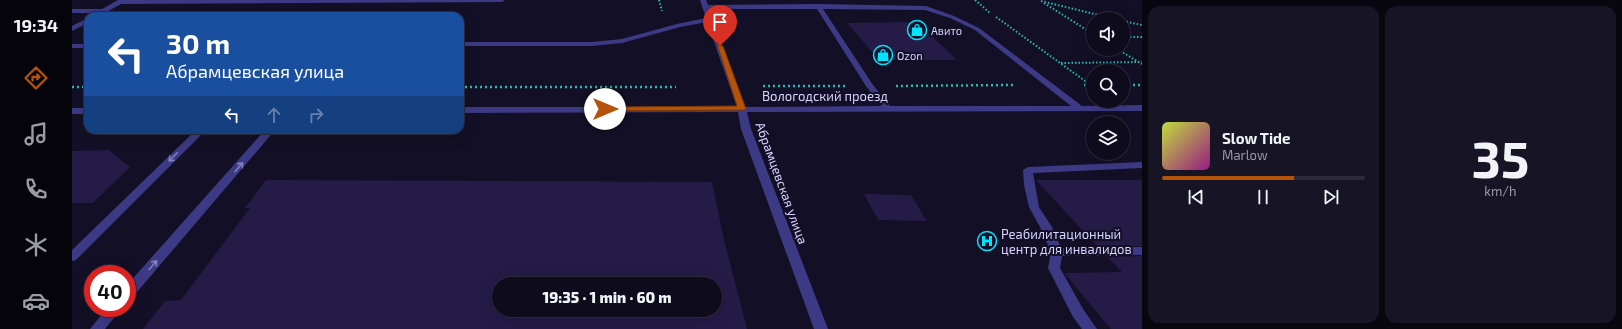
<!DOCTYPE html>
<html lang="en">
<head>
<meta charset="utf-8">
<style>
	:root { --surface:#0e0b1c; --page:#171425; --text:#f1f3f6; --muted:#9b9ba3; --line:#2e2b3b; --accent:#b45309 }
	body { margin:0; font-family:"Exo 2",sans-serif; background:var(--page); color:var(--text); height:100vh; display:flex; flex-direction:column; font-size:15px; white-space:nowrap }
	* { box-sizing:border-box; margin:0 }
	p { font-size:13px; color:var(--muted) }
	.icon { flex:none; width:22px; height:22px; fill:none; stroke:currentColor; stroke-width:2; stroke-linecap:round; stroke-linejoin:round }
	.map { position:relative; flex:1; overflow:hidden }
	.panel { display:flex; flex-direction:column; gap:6px; padding:6px; background:#08060f; width:480px }
	.panel>* { flex:none }
	.banner { position:absolute; left:12px; top:12px; width:380px; height:122px; border-radius:12px; box-shadow:0 4px 16px #0002,0 0 0 1px var(--line); background:#1a4fa0; color:#fff; overflow:hidden }
	.fabs { position:absolute; left:1014px; top:12px; display:grid; gap:8px }
	.fabs a { display:grid; place-items:center; width:44px; height:44px; border-radius:50%; background:var(--surface); box-shadow:0 4px 16px #0002,0 0 0 1px var(--line); font-size:20px }
	.speed { position:absolute; left:12px; top:265px; display:flex; gap:8px; font-size:20px; font-weight:700; text-align:center }
	.speed>* { display:grid; place-content:center; width:52px; height:52px; border-radius:50%; background:var(--surface); box-shadow:0 4px 16px #0002,0 0 0 1px var(--line); line-height:1 }
	.speed .limit { border:6px solid #d22; background:#fff; color:#111 }
	.pin { position:absolute; display:grid; place-items:center; width:34px; height:34px; color:#fff; margin:-41px -17px; border-radius:50% 50% 50% 0; rotate:-45deg; box-shadow:0 0 4px #0007 }
	.pin .icon { rotate:45deg }
	.me { position:absolute; width:44px; margin:-22px; rotate:90deg; stroke-linejoin:round; filter:drop-shadow(0 0 3px #0008) }
	.turn { display:flex; align-items:center; gap:14px; height:84px; padding:0 16px; font-size:18px }
	.turn .icon { width:52px; height:52px; stroke-width:2.5 }
	.turn b { display:block; font-size:28px; line-height:34px }
	.lanes { display:flex; align-items:center; height:38px; padding:0 16px; background:#0003; justify-content:center; gap:20px; direction:ltr }
	.lanes .off { opacity:.35 }
	.panel .widget { flex:1; display:flex; flex-direction:column; justify-content:center; gap:6px; min-width:0; padding:0 14px; border-radius:12px; background:var(--page) }
	.panel .dial { align-items:center; gap:0 }
	.dial b { font-size:52px; line-height:1 }
	.song { display:flex; align-items:center; gap:12px }
	.cover { width:48px; height:48px; border-radius:6px; background:linear-gradient(135deg,hsl(70 70% 55%),hsl(310 70% 35%)) }
	.played { height:4px; border-radius:2px; background:linear-gradient(90deg,var(--accent) 65%,var(--line) 65%) }
	.keys { display:flex; justify-content:space-around; direction:ltr }
	.panel .tiles { flex:1; display:grid; gap:6px; grid-template-columns:repeat(2,1fr) }
	.trip { position:absolute; left:420px; top:277px; width:230px; height:40px; border-radius:20px; background:var(--surface); box-shadow:0 4px 16px #0002,0 0 0 1px var(--line); font-weight:800; line-height:40px; text-align:center }
	main { display:flex; flex:1; min-height:0 }
	.dock { display:flex; flex-direction:column; width:72px; justify-content:space-around; align-items:center; background:#06040b; color:var(--muted) }
	.dock .icon { width:28px; height:28px }
	.dock .current { color:var(--accent) }
	.dock b { font-size:18px; color:var(--text) }
	.map>svg:first-child { display:block }
	.building { fill:#241b47; fill-rule:evenodd }
	.lines { fill:none; stroke-linecap:round; stroke-linejoin:round }
	.path-far1 { stroke:#2fb8b0; stroke-width:2; stroke-dasharray:1.5 2; stroke-linecap:butt }
	.path { stroke:#2fb8b0; stroke-width:2.5; stroke-dasharray:2 3; stroke-linecap:butt }
	.minor { fill:#3d3a85; fill-rule:evenodd }
	.oneway { stroke:#837fbc }
	.route { fill:#b45309; stroke:#753606 }
	.labels { text-anchor:middle; dominant-baseline:central; stroke-width:4; stroke-linejoin:round; paint-order:stroke }
	.far-poi-label { font-size:11px; fill:#d9d4ff; stroke:#130f26; text-anchor:start }
	.street-label { font-size:13px; fill:#d9d4ff; stroke:#130f26 }
	.poi-label { font-size:13px; fill:#d9d4ff; stroke:#130f26; text-anchor:start }
</style>
</head>
<body>
<main>
<nav class="dock">
<b>19:34</b>
<svg class="icon current" aria-label="directions" viewBox="0 0 24 24"><path d="M12 3l9 9-9 9-9-9zM9 14v-3h6M13 9l2 2-2 2"/></svg>
<svg class="icon" aria-label="music" viewBox="0 0 24 24"><path d="M9 18V5l10-2v13"/><circle cx="6" cy="18" r="3"/><circle cx="16" cy="16" r="3"/></svg>
<svg class="icon" aria-label="phone" viewBox="0 0 24 24"><path d="M5 4h4l2 5-3 2q2 4 5 5l2-3 5 2v4C11 20 4 13 5 4z"/></svg>
<svg class="icon" aria-label="climate" viewBox="0 0 24 24"><path d="M12 3v18M4 7l16 10M4 17L20 7"/></svg>
<svg class="icon" aria-label="car" viewBox="0 0 24 24"><path d="M5 17H2v-5l4-1 3-4h7l3 4 3 1v5h-3M9 17h6M6 11h13"/><circle cx="7" cy="17" r="2"/><circle cx="17" cy="17" r="2"/></svg>
</nav>
<div class="map">
<svg width="1070" height="329" viewBox="0 0 1070 329">
	<rect width="100%" height="100%" fill="#130f26"/>
	<path class="building" d="M845,22L885,60H807L775,23Z
		M37,150L58,167L21,203H0V151Z
		M194,180L640,182L652,240L675,329H71L93,301L109,300L178,208H173ZM427,284H643V310H427Z
		M964,180H1070V246H1025Z
		M792,194L839,195L855,221L806,220Z
		M1070,256V329H1039L992,273L1050,272L1035,257Z"/>
	<g class="lines">
		<path class="path-far1" d="M587,0L590,11
			M903,0L918,13
			M969,1L1043,19
			M972,3L1021,34
			M924,17L1016,83
			M1051,21L1070,25
			M1051,37H1070
			M1045,49L1070,64
			M989,63L1070,62"/>
		<path class="path" d="M1014,82L1017,84
			M1012,85H1021
			M1051,85H1070
			M691,86H773
			M824,86L943,85
			M0,87H16
			M388,87H604"/>
		<path class="minor" d="M46,0H433L430,2L49,4L27,16H19L23,13H0V9H30Z
			M628,0H634L636,5L746,4L854,6L882,16L907,28L1010,106L1070,105V111L675,112L679,129L756,329H742L669,129L666,112L388,113V107H665L635,22L608,27L550,43L520,46H388V42H520L550,39L605,24L634,18ZM637,9H745L794,86L809,106L673,107ZM751,9L853,10L878,18L903,30L999,106H818L801,85Z
			M16,18V23L0,31V26Z
			M0,44H16V48H0Z
			M0,108H16V114H0Z
			M124,130H134L4,260L0,261V250Z
			M193,130H203L60,298L55,299V285Z
			M1070,162V168L961,173L967,207L980,227L989,248L1070,247V255L990,256L988,268L1011,309L1025,329H1010L1001,317L976,268L979,252L968,227L957,207L952,185L951,170L956,167Z
			M35,308H50L33,329H18Z"/>
	</g>
	<defs><path id="oneway-shaft" d="M-6 0H5M1.5-3L5.5 0L1.5 3" fill="none" stroke-width="1.6" stroke-linecap="round" stroke-linejoin="round"/></defs>
	<g class="oneway">
		<use href="#oneway-shaft" transform="translate(101 157) rotate(135)"/>
		<use href="#oneway-shaft" transform="translate(167 167) rotate(-49)"/>
		<use href="#oneway-shaft" transform="translate(81 265) rotate(-49)"/>
	</g>
	<path class="route" d="M645,44L651,46L674,109L673,110L533,111L529,109L533,107L665,106Z"/>
	<defs>
		<g id="shop-ring" transform="scale(1)"><circle r="9.5" fill="#130f26" stroke="#00e5ff" stroke-width="1.5"/><path d="M-5-2.5h2.3a2.7 3.5 0 0 1 5.4 0H5L5.5 6h-11ZM-1.5-2.5h3a1.5 2.3 0 0 0-3 0Z" fill="#00e5ff"/></g>
		<g id="hospital-ring" transform="scale(1)"><circle r="9.5" fill="#130f26" stroke="#00e5ff" stroke-width="1.5"/><path d="M-5-5h3v3.5h4V-5h3V5h-3V1.5h-4V5h-3Z" fill="#00e5ff"/></g>
	</defs>
	<g fill-rule="evenodd">
		<use href="#shop-ring" x="845" y="30"/>
		<use href="#shop-ring" x="811" y="55"/>
		<use href="#hospital-ring" x="915" y="241"/>
	</g>
	<g class="labels">
		<g class="far-poi-label">
			<text x="859" y="30">Авито</text>
			<text x="825" y="55">Ozon</text>
		</g>
		<g class="street-label">
			<text x="753" y="96">Вологодский проезд</text>
			<text transform="translate(710 183) rotate(70)">Абрамцевская улица</text>
		</g>
		<g class="poi-label">
			<text x="929" y="234">Реабилитационный<tspan x="929" dy="15">центр для инвалидов</tspan></text>
		</g>
	</g>
</svg>
<div class="fabs">
<a><svg class="icon" aria-label="sound" viewBox="0 0 24 24"><path d="M4 9h4l5-4v14l-5-4H4zM17 9q2 3 0 6"/></svg></a>
<a><svg class="icon" aria-label="search" viewBox="0 0 24 24"><circle cx="10" cy="10" r="6"/><path d="M15 15l6 6"/></svg></a>
<a><svg class="icon" aria-label="layers" viewBox="0 0 24 24"><path d="M12 4l9 5-9 5-9-5zM3 14l9 5 9-5"/></svg></a>
</div>
<div class="speed"><div class="limit">40</div></div>
<div class="pin" style="left:648px;top:46px;background:#d93025"><svg class="icon" aria-label="arrive" viewBox="0 0 24 24"><path d="M6 21V4h12l-3 4 3 4H6"/></svg></div>
<svg class="me" style="left:533px;top:109px" viewBox="-20 -20 40 40"><circle r="19" fill="#fff"/><path d="M0-13L10 11 0 6-10 11z" fill="#b45309"/></svg>
<div class="trip">19:35 · 1 min · 60 m</div>
<div class="banner">
<div class="turn"><svg class="icon" aria-label="left" viewBox="0 0 24 24"><path d="M17 20v-9H6M10 6l-5 5 5 5"/></svg><div><b>30 m</b>Абрамцевская улица</div></div>
<div class="lanes"><svg class="icon" aria-label="left" viewBox="0 0 24 24"><path d="M17 20v-9H6M10 6l-5 5 5 5"/></svg><svg class="icon off" aria-label="ahead" viewBox="0 0 24 24"><path d="M12 20V5M6 11l6-6 6 6"/></svg><svg class="icon off" aria-label="right" viewBox="0 0 24 24"><path d="M7 20v-9h11M14 6l5 5-5 5"/></svg></div>
</div>
</div>
<section class="panel">
<div class="tiles">
<div class="widget">
<div class="song"><i class="cover"></i><div><b>Slow Tide</b><p>Marlow</p></div></div>
<div class="played"></div>
<div class="keys"><svg class="icon" aria-label="previous" viewBox="0 0 24 24"><path d="M18 5L8 12l10 7zM5 5v14"/></svg><svg class="icon" aria-label="pause" viewBox="0 0 24 24"><path d="M8 5v14M16 5v14"/></svg><svg class="icon" aria-label="next" viewBox="0 0 24 24"><path d="M6 5l10 7-10 7zM19 5v14"/></svg></div>
</div>
<div class="widget dial"><b>35</b><p>km/h</p></div>
</div>
</section>
</main>
</body>
</html>
